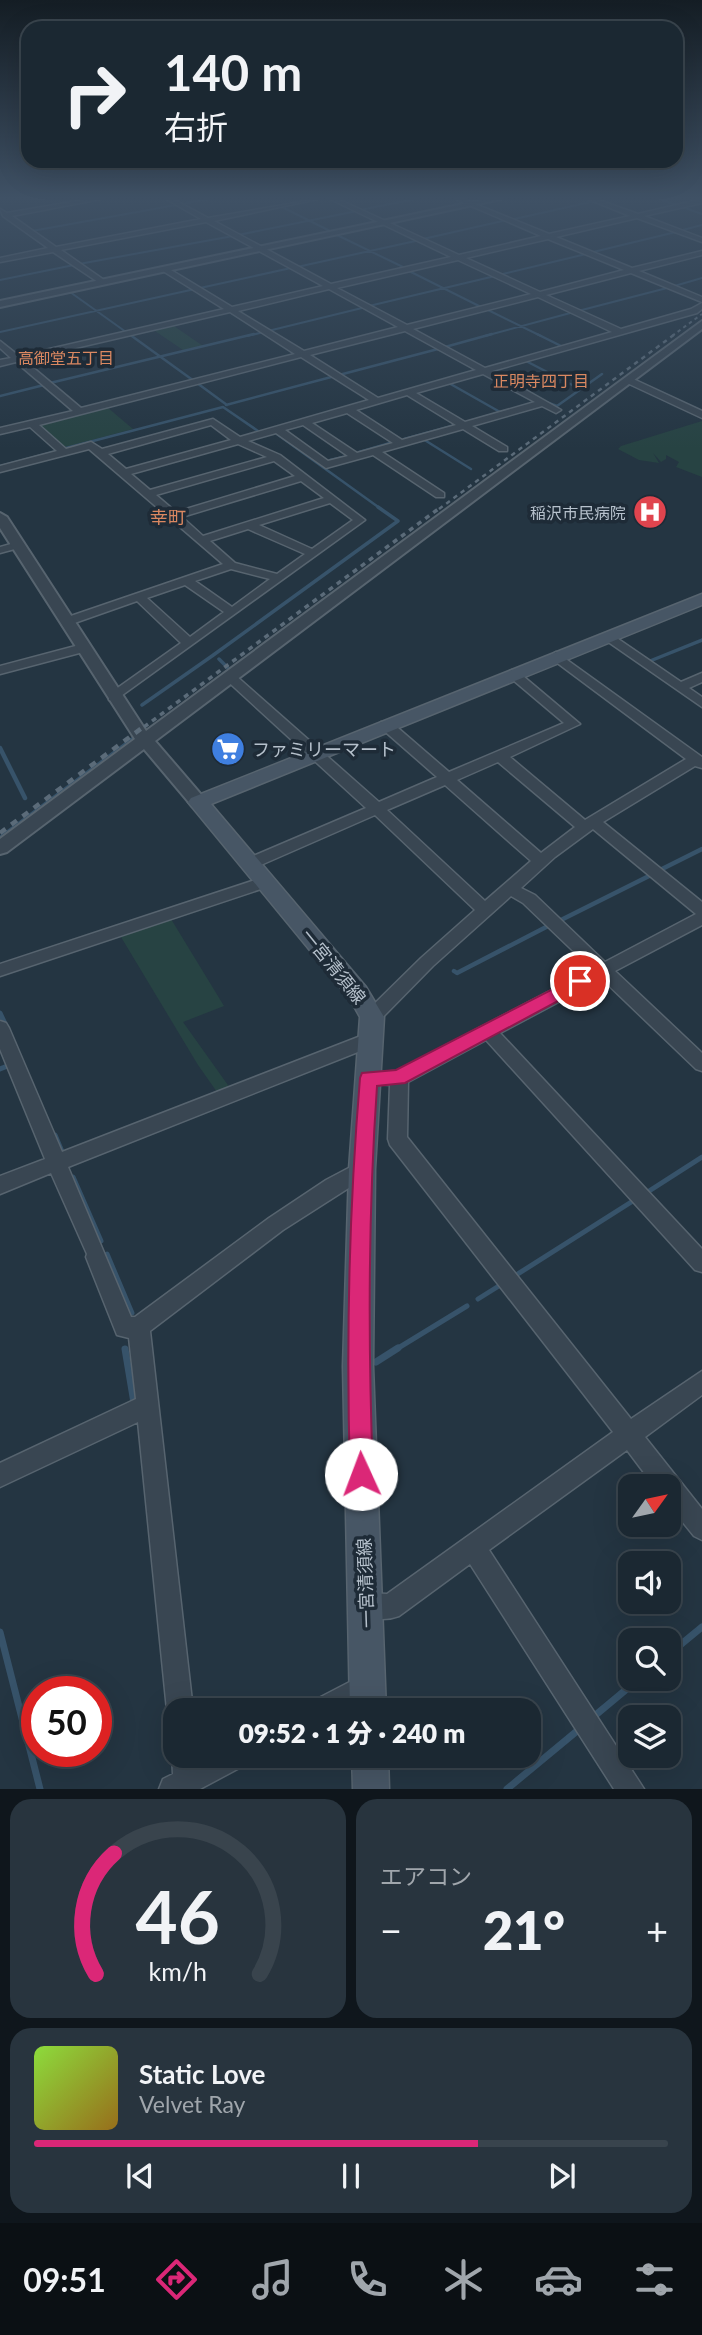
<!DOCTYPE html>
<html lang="ja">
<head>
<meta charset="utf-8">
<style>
	:root { --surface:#1b2832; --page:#28343e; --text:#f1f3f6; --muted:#a0a6ac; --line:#39444d; --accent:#db2777 }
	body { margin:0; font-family:Lato,"Noto Sans JP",sans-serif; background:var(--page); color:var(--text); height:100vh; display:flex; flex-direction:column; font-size:26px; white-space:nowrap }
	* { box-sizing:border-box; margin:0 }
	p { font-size:23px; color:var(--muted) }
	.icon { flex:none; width:38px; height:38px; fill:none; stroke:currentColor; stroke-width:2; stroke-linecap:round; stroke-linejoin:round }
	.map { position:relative; height:1789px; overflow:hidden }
	.details { display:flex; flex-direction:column; gap:10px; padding:10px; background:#0f161c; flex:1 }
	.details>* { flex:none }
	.hud { position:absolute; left:21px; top:21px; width:662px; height:147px; border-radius:21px; box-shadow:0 7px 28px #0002,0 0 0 2px var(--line); background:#1b2832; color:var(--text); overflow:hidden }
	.needle { width:46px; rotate:57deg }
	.buttons { position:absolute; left:618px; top:1474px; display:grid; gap:14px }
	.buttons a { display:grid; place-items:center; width:63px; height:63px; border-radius:14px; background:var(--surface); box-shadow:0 7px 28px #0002,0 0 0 2px var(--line); font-size:35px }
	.speed { position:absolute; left:21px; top:1676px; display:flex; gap:14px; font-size:35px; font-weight:700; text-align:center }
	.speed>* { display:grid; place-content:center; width:91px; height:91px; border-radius:50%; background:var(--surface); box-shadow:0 7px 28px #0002,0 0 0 2px var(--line); line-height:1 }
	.speed .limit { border:10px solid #d22; background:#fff; color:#111 }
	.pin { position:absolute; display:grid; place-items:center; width:60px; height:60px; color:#fff; margin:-30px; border:4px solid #fff; border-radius:50%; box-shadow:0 2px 7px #0007 }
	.me { position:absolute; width:77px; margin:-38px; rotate:358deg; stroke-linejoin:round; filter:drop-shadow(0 0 5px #0008) }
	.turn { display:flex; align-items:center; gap:24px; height:147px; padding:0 28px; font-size:32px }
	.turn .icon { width:91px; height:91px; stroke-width:2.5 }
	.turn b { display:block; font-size:49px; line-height:60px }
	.big { font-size:52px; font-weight:800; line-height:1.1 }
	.details .widget { flex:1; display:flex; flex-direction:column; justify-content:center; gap:10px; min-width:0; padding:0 24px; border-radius:21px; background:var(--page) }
	.details .dial { align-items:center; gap:0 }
	.dial svg { height:182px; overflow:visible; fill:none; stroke:var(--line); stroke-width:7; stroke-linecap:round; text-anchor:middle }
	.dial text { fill:var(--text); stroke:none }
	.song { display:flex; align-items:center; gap:21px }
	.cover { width:84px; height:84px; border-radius:10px; background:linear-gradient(135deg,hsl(90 70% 55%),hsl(40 70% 35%)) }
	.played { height:7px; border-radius:4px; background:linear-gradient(90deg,var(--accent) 70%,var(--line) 70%) }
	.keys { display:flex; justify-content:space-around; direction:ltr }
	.heat { display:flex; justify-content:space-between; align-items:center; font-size:38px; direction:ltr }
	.details .tiles { flex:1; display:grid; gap:10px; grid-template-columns:1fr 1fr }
	.widget:last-child { grid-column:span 2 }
	.trip { position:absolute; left:163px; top:1698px; width:378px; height:70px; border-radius:21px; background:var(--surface); box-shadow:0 7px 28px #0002,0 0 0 2px var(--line); font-weight:800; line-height:70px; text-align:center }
	.menu { display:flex; height:112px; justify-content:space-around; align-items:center; background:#0b1014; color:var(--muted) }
	.menu .icon { width:49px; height:49px }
	.menu .on { color:var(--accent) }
	.menu b { font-size:32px; color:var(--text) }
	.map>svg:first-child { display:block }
	.green { fill:#274343 }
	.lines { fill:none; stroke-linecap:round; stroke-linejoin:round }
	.stream-far5 { stroke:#37536a; stroke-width:2 }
	.stream-far4 { stroke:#37536a; stroke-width:2.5 }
	.stream-far3 { stroke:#37536a; stroke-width:3.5 }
	.stream-far2 { stroke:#37536a; stroke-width:4.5 }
	.stream-far1 { stroke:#37536a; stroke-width:5 }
	.stream { stroke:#37536a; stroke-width:7 }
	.minor-casing { stroke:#57646f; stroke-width:3 }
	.tertiary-casing { stroke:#57646f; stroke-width:4 }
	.secondary-casing { stroke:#57646f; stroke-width:3 }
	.minor { fill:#394652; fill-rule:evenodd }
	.tertiary { fill:#394652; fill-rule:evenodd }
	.secondary { fill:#475665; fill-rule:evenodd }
	.rail-far3 { stroke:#5b6b79; stroke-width:2; stroke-dasharray:3.5 3.5; stroke-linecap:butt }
	.rail-far2 { stroke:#5b6b79; stroke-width:2.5; stroke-dasharray:4.5 4.5; stroke-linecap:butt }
	.rail-far1 { stroke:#5b6b79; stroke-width:3.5; stroke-dasharray:5 5; stroke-linecap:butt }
	.rail { stroke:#5b6b79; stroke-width:4.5; stroke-dasharray:7 7; stroke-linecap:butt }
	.route { fill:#db2777; stroke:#8e194d; stroke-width:2 }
	.labels { text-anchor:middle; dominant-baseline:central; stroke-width:7; stroke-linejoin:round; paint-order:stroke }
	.far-neighbourhood-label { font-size:16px; fill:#db8861; stroke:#1e2b37 }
	.far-poi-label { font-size:16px; fill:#b6c1cc; stroke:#1e2b37; text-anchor:end }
	.far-quarter-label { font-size:18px; fill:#db8861; stroke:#1e2b37 }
	.poi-label { font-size:18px; fill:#b6c1cc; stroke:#1e2b37; text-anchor:start }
	.street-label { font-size:18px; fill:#b6c1cc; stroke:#1e2b37 }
</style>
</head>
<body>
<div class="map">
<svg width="702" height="1789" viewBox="0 0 702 1789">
	<rect width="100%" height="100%" fill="#243542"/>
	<path class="green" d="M171,324L203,346L183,350L152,329Z
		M107,407L133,429L62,448L36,425Z
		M702,421V477L676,467L679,462L666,455V459L661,462L653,453L659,463L639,460L618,449L621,446Z
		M171,919L224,1006L183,1022L230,1088L217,1092L198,1065L121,937Z"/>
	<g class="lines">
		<path class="stream-far5" d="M658,199L677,205
			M181,204L209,199
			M280,206L330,231
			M680,206L702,214
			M360,210L416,199
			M510,220L595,201
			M32,231L176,205
			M679,231L702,225
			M26,233L49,249L46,250
			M238,235L357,211
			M337,235L405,268
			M423,239L507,220
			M589,253L676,232
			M79,264L233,236
			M297,267L420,240
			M407,270L483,308
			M499,275L586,254
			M0,280L74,265
			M671,287L702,278
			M200,288L291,268
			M70,292L126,332
			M369,306L495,276
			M486,309L541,336
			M578,311L667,288
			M268,331L362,308
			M0,332L195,289
			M129,334L132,336
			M247,336L264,332
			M485,336L574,312"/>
		<path class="stream-far4" d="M129,334L194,381
			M537,334L561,346
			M445,347L492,334
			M524,360L580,389
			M339,375L438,349
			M447,382L500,412
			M50,383L254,334
			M197,383L227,405
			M0,396L44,385
			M546,402L557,406L602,374
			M226,405L335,376
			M466,422L504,411
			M274,432L381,509
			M404,439L452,426
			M423,439L471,469
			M66,448L223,407L258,431
			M359,452L390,443
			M330,460L343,457
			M0,466L57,451"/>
		<path class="stream-far3" d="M212,656L398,521L378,507
			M219,659L229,669
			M650,661L702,640
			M142,705L212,656"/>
		<path class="stream-far2" d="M0,748L25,798
			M0,838L133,739
			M660,870L702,849
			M559,921L653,874
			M454,971L457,973L550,925"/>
		<path class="stream-far1" d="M0,1013L7,1028
			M0,1069L10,1065
			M55,1135L63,1154
			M73,1177L101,1241
			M646,1193L702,1157
			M107,1254L132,1313
			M513,1277L636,1199
			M478,1299L502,1284
			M395,1350L467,1306"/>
		<path class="stream" d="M125,1349L134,1403
			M376,1362L398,1348
			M0,1632L40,1789
			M668,1655L702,1627
			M592,1718L640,1678
			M507,1789L577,1731"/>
		<g class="minor-casing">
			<path id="minor" d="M89,199H101L12,216L56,247L201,219L166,199H173L208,218L318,199L214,221L331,284L451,257L330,199H338L459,255L541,236L455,199H463L549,234L630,216L588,199H596L638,214L702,199V203L644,216L702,238V242L637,218L556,237L632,268L702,251V255L639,271L702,297V302L631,273L546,295L621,329L691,309L702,303V309L697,313L492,371L561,410L556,413L542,406L472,426L507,447V451H499L463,429L382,452L444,493V497H436L373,455L326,468L276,433L248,441L280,455L365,520L114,701L109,700V694L181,643L137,601L66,626L62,625V619L223,564L89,449L0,472V466L57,451L30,427L0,434V428L73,411L16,362L0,366V360L11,358L0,348V341L19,356L224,309L163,271L166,267L232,307L323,286L206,222L61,250L104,280L101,284L53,252L0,262V258L48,248L3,216L0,209L7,213ZM548,239L624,270L540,292L466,258ZM458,260L531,294L407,325L337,288ZM329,289L398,327L304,351L238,311ZM538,297L612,332L485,368L413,329ZM230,312L295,354L81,408L24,360ZM405,331L476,370L378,398L310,355ZM301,357L369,400L240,437L213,419L102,449L91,442L66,449L39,425ZM483,374L535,402L465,422L416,393ZM407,395L456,425L402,440L356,410ZM347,413L393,443L357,453L312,423ZM211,425L231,440L126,469L108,454ZM303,425L348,456L328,461L285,430ZM238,444L267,457L150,490L131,474ZM274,461L295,476L176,512L156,495ZM301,481L324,498L203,536L182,517ZM330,503L353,520L312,549L259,525ZM248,529L305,554L277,574L235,563L210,541ZM231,569L270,579L232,607L195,581ZM185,585L224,612L190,637L147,598Z
				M625,378H631L702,411V418L625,382Z
				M18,542L24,545L22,547L0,553V547Z
				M608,632L681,682L702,673V682L689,688L702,697V707L604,639L602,636Z
				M83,644L87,645V651L0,674V666Z
				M556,652L702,757V768L695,766L603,822L702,902V925L615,971L702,1053V1071L696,1069L602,979L500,1033L702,1249V1272L695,1270L486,1040L408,1082L407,1137L631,1419L702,1371V1395L645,1437L702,1509V1540L694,1536L668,1504V1486H654L627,1450L489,1550L644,1789H614L470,1564L399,1616C386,1621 370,1619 357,1614L354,1605L357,1596L366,1593L387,1594L613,1432L390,1145L388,1139L390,1085L363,1083L360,1078L363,1073L397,1071L592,969L523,903L511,896L433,966L378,1022L372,1024L366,1022L363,1017L366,1012L421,958L475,910L375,815L254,868H244L241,864L244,860L366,808L223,677L229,673L234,674L379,802L437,777L381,728L379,725L381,722H391L449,772L564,723L506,674L512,670L517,671L580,724L510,757L585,820L686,759L552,659L550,656ZM498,762L575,827L541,853L457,780ZM445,785L531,861L485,901L387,810ZM593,829L696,914L605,962L535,895L521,888L555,857Z
				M264,877L270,878L272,882L270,886L0,976V964Z
				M0,1021L6,1023L9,1028L62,1152L366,1034L372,1032L378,1034L381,1039L378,1044L68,1167L131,1317H135L269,1218L326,1180L362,1161L369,1163L372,1169L369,1175L283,1230L150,1331L193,1710H175V1721L171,1719L167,1710L138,1422L0,1487V1463L136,1399L129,1338L117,1335L86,1257L87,1254L51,1173L0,1194V1176L45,1159L0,1049Z
				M367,1673L376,1677L380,1686C369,1713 333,1710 309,1710L313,1701Z
				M175,1747V1755H198L199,1760L208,1755H248L245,1765L200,1789H159L163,1779L173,1774L172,1755Z"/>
		</g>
		<g class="tertiary-casing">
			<path id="tertiary" d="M487,199H501L0,307V301Z
				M702,321V329L155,741L204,798L207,802L204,806H192L144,749L7,852L0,854V839L135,739L0,528V513L7,517L146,731Z"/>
		</g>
		<g class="secondary-casing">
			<path id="secondary" d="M702,594V605L211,804L366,987L384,1017L375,1169L373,1366L386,1710H350L343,1366L349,1169L360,1017L350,999L188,802L191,798Z
				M352,1755H388L389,1789H353Z"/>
		</g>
		<use href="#minor" class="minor"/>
		<use href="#tertiary" class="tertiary"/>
		<use href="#secondary" class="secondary"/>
		<path class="rail-far3" d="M672,336L702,314"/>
		<path class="rail-far2" d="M439,509L675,334"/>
		<path class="rail-far1" d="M144,727L441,507"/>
		<path class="rail" d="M0,833L146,725"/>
	</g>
	<linearGradient id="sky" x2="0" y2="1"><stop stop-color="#141d24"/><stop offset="0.44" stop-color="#3f5165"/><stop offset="1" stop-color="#3f5165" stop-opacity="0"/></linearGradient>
	<rect width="702" height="449" fill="url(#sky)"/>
	<path class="route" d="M580,975L586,977L589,981L586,986L405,1083L377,1086C368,1215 368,1345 373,1474L370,1483L361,1486L353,1483L350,1474C346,1342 349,1210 360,1078L362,1073L396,1070Z"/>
	<defs>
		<g id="hospital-disc" transform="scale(1.75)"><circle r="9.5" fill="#e0444e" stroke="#1e2b37"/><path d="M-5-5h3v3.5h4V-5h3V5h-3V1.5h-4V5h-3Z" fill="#fff"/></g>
		<g id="supermarket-disc" transform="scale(1.75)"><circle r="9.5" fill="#3f7fe0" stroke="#1e2b37"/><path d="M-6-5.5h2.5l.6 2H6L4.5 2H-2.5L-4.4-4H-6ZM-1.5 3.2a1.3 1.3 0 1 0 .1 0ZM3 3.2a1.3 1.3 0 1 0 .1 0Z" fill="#fff"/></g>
	</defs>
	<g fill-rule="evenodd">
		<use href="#hospital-disc" x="650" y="512"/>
		<use href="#supermarket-disc" x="228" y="749"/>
	</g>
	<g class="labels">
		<g class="far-neighbourhood-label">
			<text x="66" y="357">高御堂五丁目</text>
			<text x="541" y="380">正明寺四丁目</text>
		</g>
		<g class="far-poi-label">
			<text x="626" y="512">稲沢市民病院</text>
		</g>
		<g class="far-quarter-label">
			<text x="168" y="517">幸町</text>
		</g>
		<g class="poi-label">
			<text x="252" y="749">ファミリーマート</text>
		</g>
		<g class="street-label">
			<text transform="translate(334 966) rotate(51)">一宮清須線</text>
			<text transform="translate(365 1583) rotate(-92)">一宮清須線</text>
		</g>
	</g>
</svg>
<div class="buttons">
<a><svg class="needle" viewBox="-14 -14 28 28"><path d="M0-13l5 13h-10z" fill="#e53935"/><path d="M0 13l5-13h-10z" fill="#a0a6ac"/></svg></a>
<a><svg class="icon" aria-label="sound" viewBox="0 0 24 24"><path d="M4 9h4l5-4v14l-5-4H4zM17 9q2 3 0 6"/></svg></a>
<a><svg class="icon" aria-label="search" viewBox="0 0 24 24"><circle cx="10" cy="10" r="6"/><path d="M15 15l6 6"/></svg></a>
<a><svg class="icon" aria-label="layers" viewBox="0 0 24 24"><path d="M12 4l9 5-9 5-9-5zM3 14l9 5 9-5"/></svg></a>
</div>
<div class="speed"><div class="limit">50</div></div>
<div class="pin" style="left:580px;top:981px;background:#d93025"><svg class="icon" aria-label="arrive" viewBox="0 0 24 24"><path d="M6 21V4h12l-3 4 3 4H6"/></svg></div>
<svg class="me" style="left:361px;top:1474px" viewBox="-20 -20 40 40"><circle r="19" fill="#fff"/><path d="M0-13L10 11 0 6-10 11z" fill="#db2777"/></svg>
<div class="trip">09:52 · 1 分 · 240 m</div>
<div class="hud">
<div class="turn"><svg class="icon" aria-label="right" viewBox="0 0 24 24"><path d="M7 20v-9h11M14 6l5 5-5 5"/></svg><div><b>140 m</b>右折</div></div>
</div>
</div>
<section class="details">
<div class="tiles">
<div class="widget dial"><svg viewBox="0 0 100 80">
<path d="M14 69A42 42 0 1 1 86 69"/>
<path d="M14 69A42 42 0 0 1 22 16" stroke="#db2777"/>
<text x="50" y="56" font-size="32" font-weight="700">46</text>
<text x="50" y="72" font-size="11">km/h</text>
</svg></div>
<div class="widget"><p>エアコン</p>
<div class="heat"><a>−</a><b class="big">21°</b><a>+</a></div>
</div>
<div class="widget">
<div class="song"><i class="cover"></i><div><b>Static Love</b><p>Velvet Ray</p></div></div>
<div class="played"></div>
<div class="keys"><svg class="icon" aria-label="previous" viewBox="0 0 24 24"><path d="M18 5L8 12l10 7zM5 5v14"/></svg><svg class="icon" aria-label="pause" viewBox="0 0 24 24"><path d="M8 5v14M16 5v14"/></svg><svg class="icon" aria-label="next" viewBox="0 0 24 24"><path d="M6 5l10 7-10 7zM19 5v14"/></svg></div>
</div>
</div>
</section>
<nav class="menu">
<b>09:51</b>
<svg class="icon on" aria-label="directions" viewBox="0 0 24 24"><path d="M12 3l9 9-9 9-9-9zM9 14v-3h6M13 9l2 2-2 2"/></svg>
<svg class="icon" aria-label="music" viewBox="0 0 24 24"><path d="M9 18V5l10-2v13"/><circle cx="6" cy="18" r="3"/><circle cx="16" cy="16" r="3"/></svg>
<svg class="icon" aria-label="phone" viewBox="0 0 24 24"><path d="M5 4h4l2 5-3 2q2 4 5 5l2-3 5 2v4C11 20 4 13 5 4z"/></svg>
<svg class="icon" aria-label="climate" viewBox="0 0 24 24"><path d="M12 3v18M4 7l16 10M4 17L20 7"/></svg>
<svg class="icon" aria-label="car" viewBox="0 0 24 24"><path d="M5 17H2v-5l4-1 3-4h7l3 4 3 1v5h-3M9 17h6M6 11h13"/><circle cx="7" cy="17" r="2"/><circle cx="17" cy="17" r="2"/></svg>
<svg class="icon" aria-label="filters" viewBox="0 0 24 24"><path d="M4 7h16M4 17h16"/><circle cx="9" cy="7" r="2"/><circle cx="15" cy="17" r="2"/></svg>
</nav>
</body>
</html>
